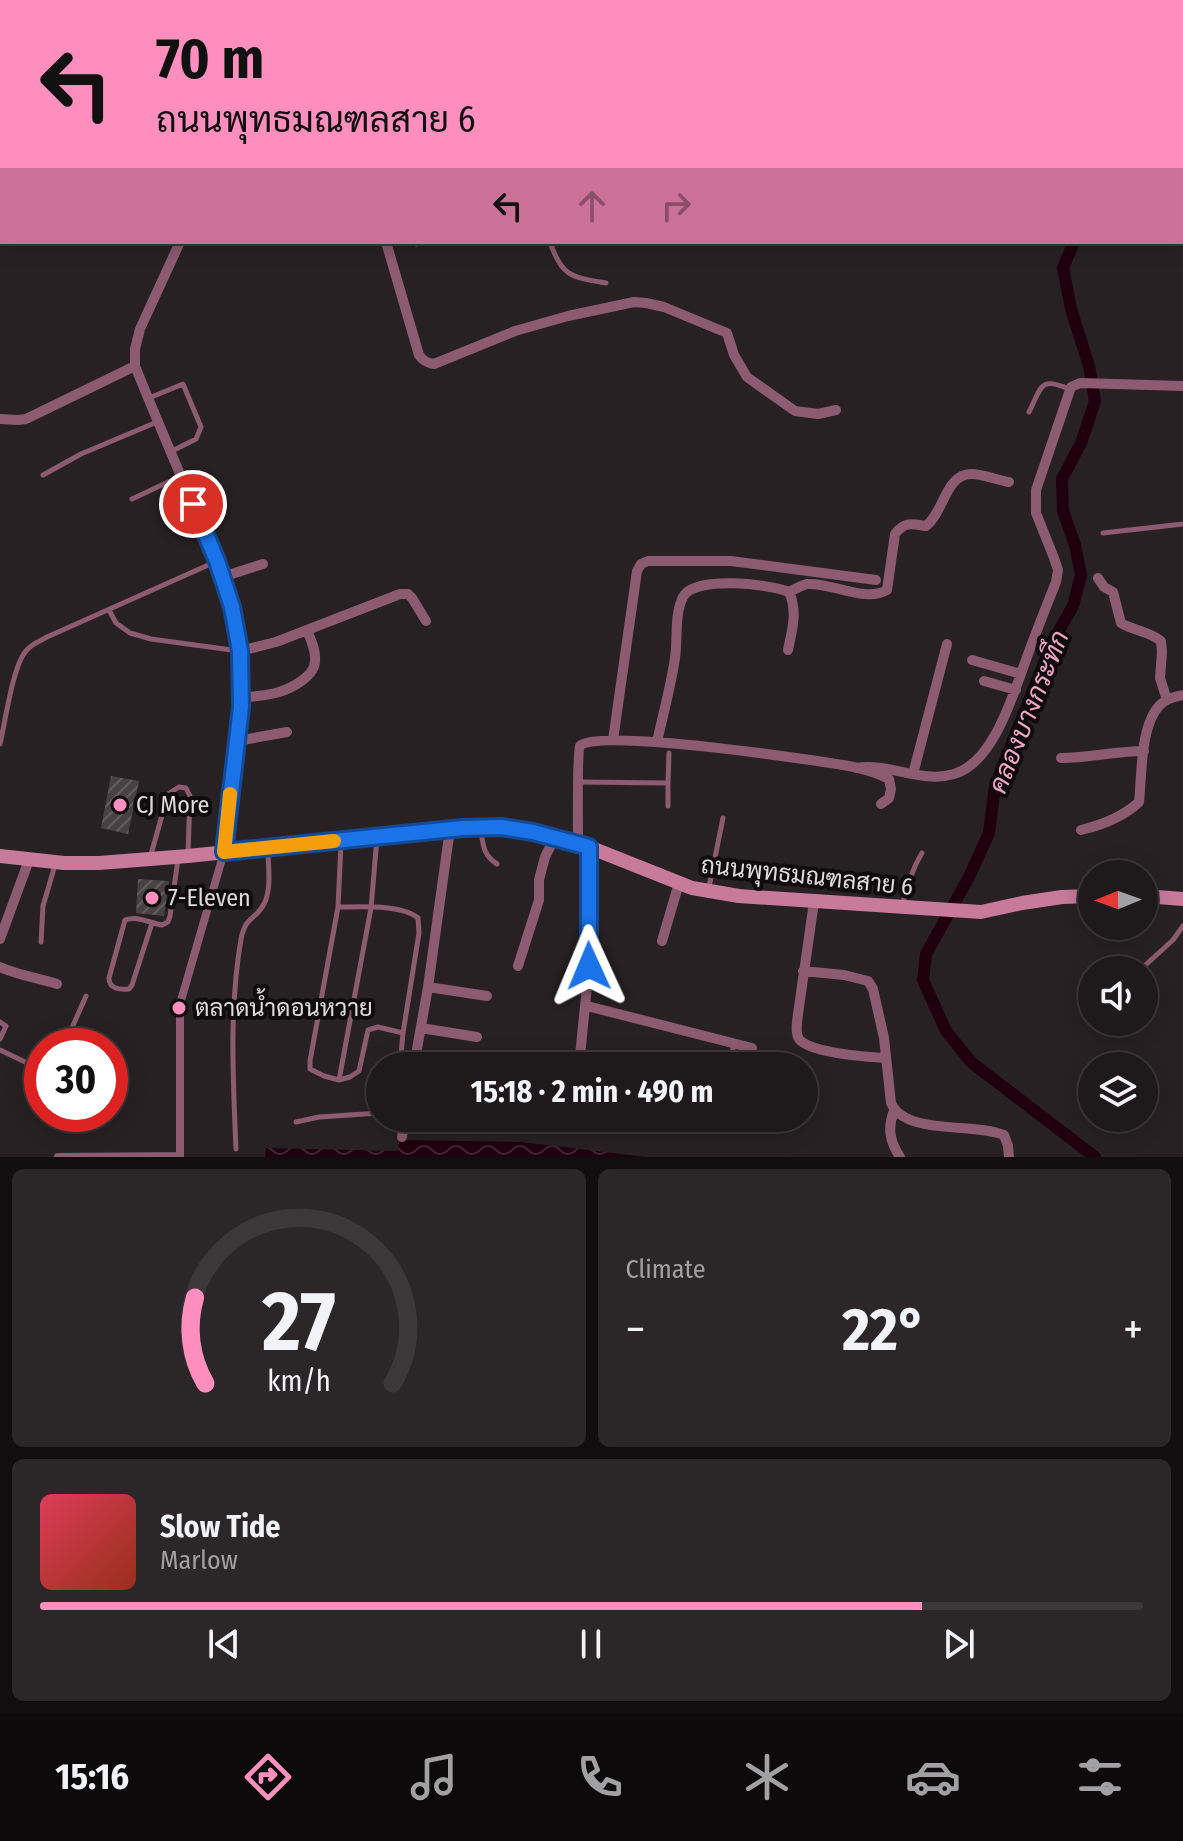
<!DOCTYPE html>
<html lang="en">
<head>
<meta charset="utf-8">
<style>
	:root { --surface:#1e191a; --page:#2b2627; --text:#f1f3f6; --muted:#a1a0a2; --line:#3c3839; --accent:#fe8ebd }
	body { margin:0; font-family:"Fira Sans Condensed",Sarabun,sans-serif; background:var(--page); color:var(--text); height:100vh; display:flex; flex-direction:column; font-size:30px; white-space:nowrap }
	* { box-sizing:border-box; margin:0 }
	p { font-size:26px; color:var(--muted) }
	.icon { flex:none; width:44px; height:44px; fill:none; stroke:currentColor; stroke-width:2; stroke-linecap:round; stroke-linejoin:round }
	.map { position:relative; height:1157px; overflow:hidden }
	.details { display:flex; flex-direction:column; gap:12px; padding:12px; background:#100e0e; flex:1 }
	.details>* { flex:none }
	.hud { position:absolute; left:0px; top:0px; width:1184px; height:244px; box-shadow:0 4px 20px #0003,0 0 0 2px var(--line); background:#fe8ebd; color:#111; overflow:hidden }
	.needle { width:52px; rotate:269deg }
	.controls { position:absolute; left:1078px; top:860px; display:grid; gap:16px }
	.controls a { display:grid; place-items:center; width:80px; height:80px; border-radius:50%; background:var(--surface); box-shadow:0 4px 20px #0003,0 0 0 2px var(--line); font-size:40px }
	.speed { position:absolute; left:24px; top:1028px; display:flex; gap:16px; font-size:40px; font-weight:700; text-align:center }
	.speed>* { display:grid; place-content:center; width:104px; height:104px; border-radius:50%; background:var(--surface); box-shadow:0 4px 20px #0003,0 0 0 2px var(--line); line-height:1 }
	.speed .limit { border:12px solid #d22; background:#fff; color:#111 }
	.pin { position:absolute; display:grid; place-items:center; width:68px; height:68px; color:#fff; margin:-34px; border:4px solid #fff; border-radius:50%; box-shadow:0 2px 8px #0007 }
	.me { position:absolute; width:88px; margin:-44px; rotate:359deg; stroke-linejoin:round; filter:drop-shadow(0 0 6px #0008) }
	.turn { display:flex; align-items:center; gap:28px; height:168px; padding:0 24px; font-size:36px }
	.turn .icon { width:104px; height:104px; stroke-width:2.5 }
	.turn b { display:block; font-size:56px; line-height:68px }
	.lanes { display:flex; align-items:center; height:76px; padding:0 24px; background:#0003; justify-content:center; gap:40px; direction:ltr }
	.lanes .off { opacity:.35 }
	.big { font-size:60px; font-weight:700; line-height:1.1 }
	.details .widget { flex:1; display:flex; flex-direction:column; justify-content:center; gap:12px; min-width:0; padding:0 28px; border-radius:12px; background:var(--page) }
	.details .dial { align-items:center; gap:0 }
	.dial svg { height:208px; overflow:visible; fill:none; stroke:var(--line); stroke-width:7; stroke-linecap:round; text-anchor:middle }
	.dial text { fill:var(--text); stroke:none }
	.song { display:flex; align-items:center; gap:24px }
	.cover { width:96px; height:96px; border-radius:12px; background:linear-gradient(135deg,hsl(350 70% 55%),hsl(10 70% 35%)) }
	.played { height:8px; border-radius:4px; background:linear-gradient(90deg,var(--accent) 80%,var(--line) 80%) }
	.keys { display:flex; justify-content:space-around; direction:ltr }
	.heat { display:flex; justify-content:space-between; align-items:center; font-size:44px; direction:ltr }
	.details .tiles { flex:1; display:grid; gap:12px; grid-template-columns:1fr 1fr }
	.widget:last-child { grid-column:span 2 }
	.trip { position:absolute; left:366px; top:1052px; width:452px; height:80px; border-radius:40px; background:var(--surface); box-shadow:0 4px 20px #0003,0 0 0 2px var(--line); font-weight:700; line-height:80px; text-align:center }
	.tabs { display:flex; height:128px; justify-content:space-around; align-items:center; background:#0c0a0a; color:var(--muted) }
	.tabs .icon { width:56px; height:56px }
	.tabs .active { color:var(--accent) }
	.tabs b { font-size:36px; color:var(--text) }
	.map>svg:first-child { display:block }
	.water { fill:url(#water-waves) }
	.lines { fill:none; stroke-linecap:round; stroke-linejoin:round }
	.canal { stroke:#20000d; stroke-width:12 }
	.building { fill:url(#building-hatch) }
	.service { stroke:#8c5b6f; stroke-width:5 }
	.pedestrian { stroke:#8c5b6f; stroke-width:8 }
	.minor { stroke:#8c5b6f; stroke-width:10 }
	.secondary { stroke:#c87a9a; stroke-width:14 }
	.route-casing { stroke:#114b97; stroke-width:20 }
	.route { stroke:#1a73e8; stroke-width:14 }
	.slow { stroke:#f59e0b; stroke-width:14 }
	.poi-dot { fill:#fe8ebd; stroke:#0e0c0d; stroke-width:3 }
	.labels { text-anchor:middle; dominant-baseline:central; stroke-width:8; stroke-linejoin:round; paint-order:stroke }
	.poi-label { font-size:24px; fill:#dfdadc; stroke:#0e0c0d; text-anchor:start }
	.street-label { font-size:24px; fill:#dfdadc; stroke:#0e0c0d }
	.water-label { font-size:26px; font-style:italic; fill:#f5a6c5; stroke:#0e0c0d }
</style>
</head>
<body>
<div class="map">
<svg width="1183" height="1157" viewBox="0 0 1183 1157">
	<defs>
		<pattern id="water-waves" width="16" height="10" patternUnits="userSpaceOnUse" patternTransform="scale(2)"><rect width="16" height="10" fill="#20000d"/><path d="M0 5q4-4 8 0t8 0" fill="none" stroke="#402530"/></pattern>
		<pattern id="building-hatch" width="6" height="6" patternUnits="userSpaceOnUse" patternTransform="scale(2)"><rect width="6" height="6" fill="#484143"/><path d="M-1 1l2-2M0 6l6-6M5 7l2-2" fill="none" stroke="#625c5e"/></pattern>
	</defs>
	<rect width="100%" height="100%" fill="#282123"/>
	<path class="water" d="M400,1140L521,1142L646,1157H265L266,1148L397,1151Z"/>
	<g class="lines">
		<path class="canal" d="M1048,0L1049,2
			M1074,242L1063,268L1071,309L1089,366L1095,401L1081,443L1062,479L1063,511L1075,545L1081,575L1073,606L1053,641L995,786L989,833L969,877L926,954L923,980L946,1031L972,1063L1095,1157"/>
	</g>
	<path class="building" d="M111,776L139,781L128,834L101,828Z
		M138,879L169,881L164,916L136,913Z"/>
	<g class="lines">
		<path class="service" d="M186,2V0
			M415,242L416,244
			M550,242C562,277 571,277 606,283
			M149,398L183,384L201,427L196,439L172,451
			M1029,412C1042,387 1039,376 1069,389
			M43,475L81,454L157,422
			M132,499L181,476
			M1103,533L1183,524
			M109,610L116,623L130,633L151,639L239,651
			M0,744C5,723 13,665 26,651C31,644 40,641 47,637L215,562
			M579,782L668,783L669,753
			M668,806V783
			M481,831C483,846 484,856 497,864
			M341,844L338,907C360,907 401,904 418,918L419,933L403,1033L400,1066
			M150,858L168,794L179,787L186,788L190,796L188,854
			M709,887L723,818
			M903,903C908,885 912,869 922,853
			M338,907L310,1061V1069L324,1076L339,1080L371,908L377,838
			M152,923L132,985L129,989C120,990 109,989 109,978L125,920C136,915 150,923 162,925L168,922L170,916L178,859
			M41,942L43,906L55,865
			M1140,970L1173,940L1183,926
			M0,1022L6,1026L0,1039
			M64,1046L86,996
			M0,1050L42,1070
			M730,1066L734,1043
			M339,1080L350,1077L359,1071L368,1030L378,1027L403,1033
			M296,1122L319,1117L380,1113
			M236,1149C233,1078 229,1009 241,939C246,915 255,921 264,904C272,888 268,866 268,849"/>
		<path class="pedestrian" d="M58,1157L180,1156V1004L224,852"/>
		<path class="minor" d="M541,0L542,2
			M1085,2L1086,0
			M1158,2L1160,0
			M1182,88L1183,87
			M1182,193L1183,194
			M180,242L140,329L135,349V366C154,413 174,460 194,507C213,553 236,601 240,652C244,719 232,786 224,852
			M386,242L419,355C423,361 427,363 434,364L515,331L568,316L634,302L646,303L664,307L727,333L734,355L747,377L795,411L818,414L836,410
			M0,419L18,420L26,419L135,366
			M222,577L263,564
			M1098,578L1104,587L1113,592L1121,623C1134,631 1149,631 1161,641L1162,652L1160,678L1167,700
			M789,592C794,590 801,585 807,584C831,582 865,603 887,590L895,534C905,521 912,524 926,526C944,512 946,474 971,474C983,474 997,480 1009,482
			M240,651L276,642L400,594H408L412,598L426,621
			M972,660L1021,674
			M984,681L1016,690
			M240,698C253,696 267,696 279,692C292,688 315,676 315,661C316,650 311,640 307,630
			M613,740L637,571L641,564L648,561H731L876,580
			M237,741L287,732
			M657,742C663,714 671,686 675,658C678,638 674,615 683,597C694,575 770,584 789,592C798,612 792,630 788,650
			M1061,758C1089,758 1116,751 1144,751
			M856,768C889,762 921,784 954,774C994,763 1014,692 1027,657C1036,632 1046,607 1056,582L1058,570L1054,558L1036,513V490L1071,387L1080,383L1183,386
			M913,774L947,644
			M1081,830C1102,825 1123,817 1139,802C1142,775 1140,725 1160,705C1166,698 1175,697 1183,695
			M578,844C578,831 577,751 580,746C594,727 822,761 854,767C866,770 878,773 889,779L891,789L889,798L881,804
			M814,902L798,1014C797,1022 795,1033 799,1039C810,1053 868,1057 886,1058
			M0,939L29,860
			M662,941L679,883
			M518,966L539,900V880L545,857L555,837
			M0,967C18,975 38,978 57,984
			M803,971L844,975L868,981L873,989L884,1038L891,1103C906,1136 974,1122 1004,1135L1008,1146L1009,1157
			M428,987L487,996
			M587,1006L752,1048
			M421,1028L477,1037
			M414,1066L428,987L450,829
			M579,1066L589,966V847
			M894,1111C887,1128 890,1142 900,1157
			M402,1137L405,1118"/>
		<path class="secondary" d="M0,856L64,863H99L188,856L463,828L501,827L533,832L589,847L692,888L739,896L981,912L1022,903L1062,897L1092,896
			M1144,896L1183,899"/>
	</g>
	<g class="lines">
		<g class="route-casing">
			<path id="route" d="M193,504L217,561L232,607L240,651L241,707L224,852L463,828L501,827L533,832L589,847V966"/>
		</g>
		<use href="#route" class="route"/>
		<path class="slow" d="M230,794L224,852L334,841"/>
	</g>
	<g class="poi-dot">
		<circle cx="120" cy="805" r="8"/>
		<circle cx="152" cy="898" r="8"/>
		<circle cx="179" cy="1008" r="8"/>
	</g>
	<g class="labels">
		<g class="poi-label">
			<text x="136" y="805">CJ More</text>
			<text x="168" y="898">7-Eleven</text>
			<text x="195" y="1008">ตลาดน้ำดอนหวาย</text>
		</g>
		<g class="street-label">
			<text transform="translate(807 876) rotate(6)">ถนนพุทธมณฑลสาย 6</text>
		</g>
		<g class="water-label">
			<text transform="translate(1029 712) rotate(-68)">คลองบางกระทึก</text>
		</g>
	</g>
</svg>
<div class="controls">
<a><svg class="needle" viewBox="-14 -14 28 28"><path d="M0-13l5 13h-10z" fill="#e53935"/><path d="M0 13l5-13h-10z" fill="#a1a0a2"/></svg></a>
<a><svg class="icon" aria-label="sound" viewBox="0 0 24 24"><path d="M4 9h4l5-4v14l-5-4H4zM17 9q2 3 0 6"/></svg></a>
<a><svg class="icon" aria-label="layers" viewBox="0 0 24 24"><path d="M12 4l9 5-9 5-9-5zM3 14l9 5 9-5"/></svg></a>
</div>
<div class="speed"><div class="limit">30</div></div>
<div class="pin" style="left:193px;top:504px;background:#d93025"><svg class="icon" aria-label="arrive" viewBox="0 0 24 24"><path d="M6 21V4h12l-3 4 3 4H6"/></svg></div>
<svg class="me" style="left:589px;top:966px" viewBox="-20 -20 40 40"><path d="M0-17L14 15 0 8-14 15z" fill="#1a73e8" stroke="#fff" stroke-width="4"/></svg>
<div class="trip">15:18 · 2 min · 490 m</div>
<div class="hud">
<div class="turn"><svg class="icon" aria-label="left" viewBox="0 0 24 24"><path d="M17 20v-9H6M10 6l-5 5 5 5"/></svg><div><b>70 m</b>ถนนพุทธมณฑลสาย 6</div></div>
<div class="lanes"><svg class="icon" aria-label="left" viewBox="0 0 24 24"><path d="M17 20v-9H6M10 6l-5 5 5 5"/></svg><svg class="icon off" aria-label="ahead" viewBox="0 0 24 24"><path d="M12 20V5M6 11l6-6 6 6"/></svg><svg class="icon off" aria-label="right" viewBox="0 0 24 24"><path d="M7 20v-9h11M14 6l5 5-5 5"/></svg></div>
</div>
</div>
<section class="details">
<div class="tiles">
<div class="widget dial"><svg viewBox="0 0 100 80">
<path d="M14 69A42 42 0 1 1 86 69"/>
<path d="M14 69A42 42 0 0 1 10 36" stroke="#fe8ebd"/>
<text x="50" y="56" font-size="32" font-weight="700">27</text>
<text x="50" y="72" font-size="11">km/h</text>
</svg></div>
<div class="widget"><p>Climate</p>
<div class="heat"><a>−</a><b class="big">22°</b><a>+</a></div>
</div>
<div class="widget">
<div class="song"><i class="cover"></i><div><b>Slow Tide</b><p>Marlow</p></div></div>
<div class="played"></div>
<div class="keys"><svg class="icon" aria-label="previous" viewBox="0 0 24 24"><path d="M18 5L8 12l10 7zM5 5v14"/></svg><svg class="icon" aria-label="pause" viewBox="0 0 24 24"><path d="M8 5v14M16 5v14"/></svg><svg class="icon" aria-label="next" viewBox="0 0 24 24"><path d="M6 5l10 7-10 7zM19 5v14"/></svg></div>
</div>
</div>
</section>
<nav class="tabs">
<b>15:16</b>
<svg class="icon active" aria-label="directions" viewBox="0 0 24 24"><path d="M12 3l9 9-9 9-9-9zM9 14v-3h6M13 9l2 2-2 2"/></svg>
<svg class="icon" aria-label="music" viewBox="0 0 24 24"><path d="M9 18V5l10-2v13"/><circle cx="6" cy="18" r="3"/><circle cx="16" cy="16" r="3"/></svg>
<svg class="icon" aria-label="phone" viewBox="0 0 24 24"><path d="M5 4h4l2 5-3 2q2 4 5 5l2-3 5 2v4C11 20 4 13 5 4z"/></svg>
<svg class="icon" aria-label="climate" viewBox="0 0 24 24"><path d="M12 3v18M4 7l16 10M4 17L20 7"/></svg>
<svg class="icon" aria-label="car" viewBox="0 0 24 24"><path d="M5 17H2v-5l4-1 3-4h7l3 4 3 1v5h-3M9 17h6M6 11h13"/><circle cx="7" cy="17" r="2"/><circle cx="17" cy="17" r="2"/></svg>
<svg class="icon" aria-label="filters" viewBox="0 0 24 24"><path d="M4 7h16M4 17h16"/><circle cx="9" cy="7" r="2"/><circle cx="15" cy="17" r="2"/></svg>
</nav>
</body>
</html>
